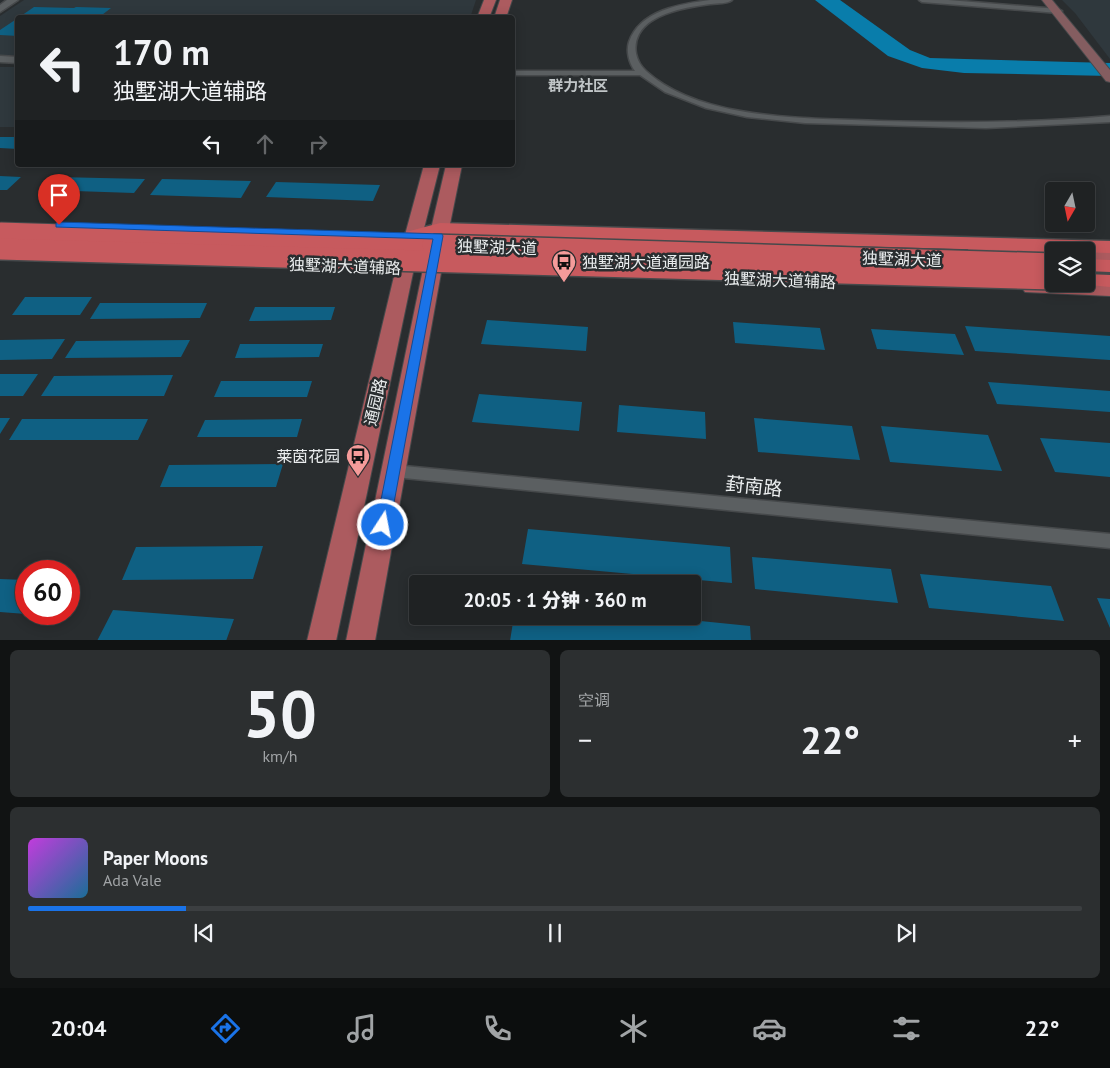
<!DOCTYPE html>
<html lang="zh">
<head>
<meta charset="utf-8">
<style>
	:root { --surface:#1f2223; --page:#2c2f30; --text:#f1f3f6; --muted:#a1a4a6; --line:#3c3f41; --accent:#1a73e8 }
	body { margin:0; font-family:"PT Sans","Noto Sans SC",sans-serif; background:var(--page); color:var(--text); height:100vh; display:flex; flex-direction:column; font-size:19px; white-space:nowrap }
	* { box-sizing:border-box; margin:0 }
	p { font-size:16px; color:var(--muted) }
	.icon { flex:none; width:28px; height:28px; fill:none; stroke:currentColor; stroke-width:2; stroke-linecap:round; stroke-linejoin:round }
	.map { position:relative; height:640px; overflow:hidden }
	.drawer { display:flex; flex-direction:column; gap:10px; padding:10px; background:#111313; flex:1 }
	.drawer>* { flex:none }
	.banner { position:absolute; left:15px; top:15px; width:500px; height:152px; border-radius:5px; box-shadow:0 2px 12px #0003,0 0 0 1px var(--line); background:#1f2223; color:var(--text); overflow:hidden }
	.needle { width:32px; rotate:189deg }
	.fabs { position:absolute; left:1045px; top:182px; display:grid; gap:10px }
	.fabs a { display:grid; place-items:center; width:50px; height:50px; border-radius:5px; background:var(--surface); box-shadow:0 2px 12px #0003,0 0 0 1px var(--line); font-size:25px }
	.speed { position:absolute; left:15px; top:560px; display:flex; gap:10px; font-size:25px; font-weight:700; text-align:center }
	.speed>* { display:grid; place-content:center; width:65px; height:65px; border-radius:50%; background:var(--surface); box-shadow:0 2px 12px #0003,0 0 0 1px var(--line); line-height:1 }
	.speed .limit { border:8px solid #d22; background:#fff; color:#111 }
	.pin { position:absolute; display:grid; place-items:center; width:42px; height:42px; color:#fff; margin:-51px -21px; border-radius:50% 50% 50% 0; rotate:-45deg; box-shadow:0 0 5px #0007 }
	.pin .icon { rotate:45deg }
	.me { position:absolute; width:55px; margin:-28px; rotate:11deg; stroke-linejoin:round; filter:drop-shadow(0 0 4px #0008) }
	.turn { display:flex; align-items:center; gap:18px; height:105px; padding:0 15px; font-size:22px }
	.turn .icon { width:65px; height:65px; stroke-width:2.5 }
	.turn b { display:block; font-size:35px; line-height:42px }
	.lanes { display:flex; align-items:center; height:48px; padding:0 15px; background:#0003; justify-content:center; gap:25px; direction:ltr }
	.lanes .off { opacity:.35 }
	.big { font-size:38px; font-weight:800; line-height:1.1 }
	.drawer .card { flex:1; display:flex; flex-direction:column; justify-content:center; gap:8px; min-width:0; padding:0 18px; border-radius:8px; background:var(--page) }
	.drawer .dial { align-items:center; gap:0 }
	.dial b { font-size:65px; line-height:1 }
	.song { display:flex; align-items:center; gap:15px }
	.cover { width:60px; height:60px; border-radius:8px; background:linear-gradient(135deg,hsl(290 70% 55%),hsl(200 70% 35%)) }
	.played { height:5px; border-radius:2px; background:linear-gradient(90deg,var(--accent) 15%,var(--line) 15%) }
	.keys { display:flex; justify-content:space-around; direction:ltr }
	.heat { display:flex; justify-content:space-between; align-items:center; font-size:28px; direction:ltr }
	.drawer .tiles { flex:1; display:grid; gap:10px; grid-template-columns:1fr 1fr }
	.card:last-child { grid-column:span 2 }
	.trip { position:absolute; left:409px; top:575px; width:292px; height:50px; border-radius:5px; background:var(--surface); box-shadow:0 2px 12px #0003,0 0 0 1px var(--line); font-weight:800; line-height:50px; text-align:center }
	.dock { display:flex; height:80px; justify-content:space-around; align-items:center; background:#0c0e0e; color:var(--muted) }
	.dock .icon { width:35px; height:35px }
	.dock .current { color:var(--accent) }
	.dock b { font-size:22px; color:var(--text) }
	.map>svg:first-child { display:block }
	.built { fill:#2f383d }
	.water { fill:#097dab }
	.building { fill:#0f6083 }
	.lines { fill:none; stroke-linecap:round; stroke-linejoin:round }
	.minor-casing { stroke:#46494b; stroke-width:3 }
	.tertiary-casing { stroke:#46494b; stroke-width:3 }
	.secondary-casing { stroke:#46494b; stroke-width:2 }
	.primary-casing { stroke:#46494b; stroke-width:2 }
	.trunk-casing { stroke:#46494b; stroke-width:3 }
	.minor { fill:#5b5f61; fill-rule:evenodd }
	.tertiary { fill:#5b5f61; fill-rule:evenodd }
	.secondary { fill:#845d60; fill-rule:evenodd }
	.primary { fill:#ac5b5f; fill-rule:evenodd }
	.trunk { fill:#c75a5e; fill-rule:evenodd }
	.trunk-bridge-far1-casing { stroke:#46494b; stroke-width:19; stroke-linecap:butt }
	.trunk-bridge-casing { stroke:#46494b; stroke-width:24; stroke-linecap:butt }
	.trunk-bridge-far1 { stroke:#c75a5e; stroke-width:17 }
	.trunk-bridge { stroke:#c75a5e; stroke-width:21 }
	.route { fill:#1a73e8; stroke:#114b97 }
	.labels { text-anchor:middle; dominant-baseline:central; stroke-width:5; stroke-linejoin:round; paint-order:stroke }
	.far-neighbourhood-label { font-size:15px; font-weight:bold; fill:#c0c5c7; stroke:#292d2f }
	.street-label { font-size:16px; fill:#eaedee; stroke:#292d2f }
	.poi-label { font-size:16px; fill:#eaedee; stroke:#292d2f; text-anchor:start }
	.near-street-label { font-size:19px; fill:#eaedee; stroke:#292d2f }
</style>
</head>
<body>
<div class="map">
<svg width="1110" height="641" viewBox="0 0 1110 641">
	<rect width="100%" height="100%" fill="#292d2f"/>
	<path class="built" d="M24,0H476L470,18H18L17,55H0V16Z
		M1062,0H1110V59L1075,13Z
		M0,67H17V127H0Z"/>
	<path class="water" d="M815,0H840L910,50L930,58L1110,63V76L964,73L922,68L888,56Z"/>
	<path class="building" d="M34,7L74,8L76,7L111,8L98,18H18Z
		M18,18V36L0,35V30Z
		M0,137H18V149L0,148Z
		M0,176L21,177L7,190H0Z
		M57,177L145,179L134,193L45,190Z
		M162,179L251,181L241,198L150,195Z
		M276,182L380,185L373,201L266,197Z
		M25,297H92L80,315H12Z
		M100,303H207L200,318L90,319Z
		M255,307H335L331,320L249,321Z
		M487,320L588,327L586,351L481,344Z
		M733,322L820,328L825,350L735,343Z
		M965,326L1110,336V360L975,351Z
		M871,329L955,334L964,355L877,349Z
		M65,339L52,359L0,360V340Z
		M190,340L181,357L65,358L76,341Z
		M240,344H323L319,357L235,358Z
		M0,374H38L23,396H0Z
		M173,375L164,396H41L54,376Z
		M221,381H312L307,397H214Z
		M988,382L1110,391V412L997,404Z
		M479,394L582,402L579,431L472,422Z
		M619,405L705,412L706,439L617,432Z
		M0,418H10L0,434Z
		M754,418L852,426L860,460L758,452Z
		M22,419H148L138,440H9Z
		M302,419L297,437H197L205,420Z
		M881,426L988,435L1002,471L890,462Z
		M1040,438L1110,443V477L1055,472Z
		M283,464L276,487H160L169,465Z
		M528,529L730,547L732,583L522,564Z
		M263,546L253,579L122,580L136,547Z
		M752,557L891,569L898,603L755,589Z
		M920,574L1051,586L1064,621L929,608Z
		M0,579L26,580V614L0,612Z
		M1097,598L1110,599V628Z
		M113,610L234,619L226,641H97Z
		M514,616H651L750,626L751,641H510Z"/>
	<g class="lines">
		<g class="minor-casing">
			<path id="minor" d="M710,0H732C727,4 718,3 711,4C689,7 651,12 639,34C632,47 636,62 646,71C701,121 808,118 879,121C956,123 1033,123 1110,116V122L986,128L805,123L747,117L706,108L665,92L640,75H512V71H635C629,63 626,51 629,42C640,10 681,4 710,0Z
				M919,0H948L1058,9L1062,11L1058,13L922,2Z
				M394,465L1110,534V548L394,477L389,475L386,471L389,467Z"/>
		</g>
		<g class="tertiary-casing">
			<path id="tertiary" d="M7,0H18L0,12V5Z
				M0,56L18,57V63L0,62Z"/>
		</g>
		<g class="secondary-casing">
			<path id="secondary" d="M1042,0H1052L1110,70V82L1106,81Z"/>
		</g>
		<g class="primary-casing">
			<path id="primary" d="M484,0H496L489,18H477Z
				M500,0H512L506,18H494Z
				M424,165H440L414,268L336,641H307L396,268Z
				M446,165H462L449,229L446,233H434L431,229Z
				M437,240L443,241L446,245L375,641H346L428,245L431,241Z
				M976,246L1054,247L1062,251H1054V258L970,255L967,251L970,247Z
				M1086,248L1110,249V261L1086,260V251H1079Z
				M1032,282L1110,284V296L1025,292L1022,288L1025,284Z"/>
		</g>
		<g class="trunk-casing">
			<path id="trunk" d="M440,223L1110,241V253L440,235L413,242L406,240L404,236L406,232Z
				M1086,259L1110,260V272L1086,271Z
				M1086,274L1110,275V287L1079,284H1086Z"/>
		</g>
		<use href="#minor" class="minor"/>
		<use href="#tertiary" class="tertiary"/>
		<use href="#secondary" class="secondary"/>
		<use href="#primary" class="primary"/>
		<use href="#trunk" class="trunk"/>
		<g class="trunk-bridge-far1-casing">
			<path id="trunk-bridge-far1" d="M0,231L473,246"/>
		</g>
		<g class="trunk-bridge-casing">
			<path id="trunk-bridge" d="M433,245L1054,264
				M0,249L1054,279"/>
		</g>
		<use href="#trunk-bridge-far1" class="trunk-bridge-far1"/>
		<use href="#trunk-bridge" class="trunk-bridge"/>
	</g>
	<path class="route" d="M59,222L442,234L443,236L389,530L383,532L378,530L376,525L433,239L56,227V223Z"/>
	<defs>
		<g id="bus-pin" transform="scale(1.25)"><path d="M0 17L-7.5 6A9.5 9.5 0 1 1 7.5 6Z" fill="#f59b9a" stroke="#292d2f"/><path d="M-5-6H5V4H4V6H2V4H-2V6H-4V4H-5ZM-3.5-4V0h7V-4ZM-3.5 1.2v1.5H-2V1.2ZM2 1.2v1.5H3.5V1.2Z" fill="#111"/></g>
	</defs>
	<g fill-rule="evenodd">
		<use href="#bus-pin" x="564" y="262"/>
		<use href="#bus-pin" x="358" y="456"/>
	</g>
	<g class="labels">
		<g class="far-neighbourhood-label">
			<text x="578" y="85">群力社区</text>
		</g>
		<g class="street-label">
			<text transform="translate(497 247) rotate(2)">独墅湖大道</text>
			<text transform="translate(902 259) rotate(2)">独墅湖大道</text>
			<text transform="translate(345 266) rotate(2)">独墅湖大道辅路</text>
			<text transform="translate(780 280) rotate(2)">独墅湖大道辅路</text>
			<text transform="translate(375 402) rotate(-77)">通园路</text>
		</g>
		<g class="poi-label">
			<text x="582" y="262">独墅湖大道通园路</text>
			<text x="340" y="456" text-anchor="end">莱茵花园</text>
		</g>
		<g class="near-street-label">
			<text transform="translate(754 486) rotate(6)">葑南路</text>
		</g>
	</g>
</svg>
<div class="fabs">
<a><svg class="needle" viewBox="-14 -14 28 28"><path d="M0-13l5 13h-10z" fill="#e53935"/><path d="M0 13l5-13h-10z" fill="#a1a4a6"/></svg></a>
<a><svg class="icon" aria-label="layers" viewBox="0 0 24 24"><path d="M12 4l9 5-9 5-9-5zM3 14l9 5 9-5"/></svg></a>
</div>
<div class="speed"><div class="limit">60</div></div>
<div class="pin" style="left:59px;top:225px;background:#d93025"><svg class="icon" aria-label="arrive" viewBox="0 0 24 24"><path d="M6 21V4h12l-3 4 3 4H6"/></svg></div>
<svg class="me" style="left:383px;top:525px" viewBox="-20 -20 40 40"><circle r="17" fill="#1a73e8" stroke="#fff" stroke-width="3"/><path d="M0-11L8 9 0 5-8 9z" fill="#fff"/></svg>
<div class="trip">20:05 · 1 分钟 · 360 m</div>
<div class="banner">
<div class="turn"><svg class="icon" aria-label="left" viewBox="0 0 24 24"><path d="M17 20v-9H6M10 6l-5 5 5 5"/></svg><div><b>170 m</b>独墅湖大道辅路</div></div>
<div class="lanes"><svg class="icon" aria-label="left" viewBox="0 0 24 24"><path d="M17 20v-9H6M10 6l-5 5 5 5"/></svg><svg class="icon off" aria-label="ahead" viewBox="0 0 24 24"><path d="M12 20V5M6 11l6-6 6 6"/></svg><svg class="icon off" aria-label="right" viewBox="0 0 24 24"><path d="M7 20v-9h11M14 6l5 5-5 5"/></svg></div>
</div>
</div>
<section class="drawer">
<div class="tiles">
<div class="card dial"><b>50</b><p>km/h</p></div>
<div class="card"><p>空调</p>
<div class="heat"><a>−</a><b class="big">22°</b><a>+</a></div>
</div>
<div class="card">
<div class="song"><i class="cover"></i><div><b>Paper Moons</b><p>Ada Vale</p></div></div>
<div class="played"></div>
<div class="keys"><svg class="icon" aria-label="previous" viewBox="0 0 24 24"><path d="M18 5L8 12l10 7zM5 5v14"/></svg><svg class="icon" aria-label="pause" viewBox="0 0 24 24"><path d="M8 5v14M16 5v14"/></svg><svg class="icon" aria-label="next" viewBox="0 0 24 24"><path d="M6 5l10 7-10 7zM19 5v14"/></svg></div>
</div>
</div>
</section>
<nav class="dock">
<b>20:04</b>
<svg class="icon current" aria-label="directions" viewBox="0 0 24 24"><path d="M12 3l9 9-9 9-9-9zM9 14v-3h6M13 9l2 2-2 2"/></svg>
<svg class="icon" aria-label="music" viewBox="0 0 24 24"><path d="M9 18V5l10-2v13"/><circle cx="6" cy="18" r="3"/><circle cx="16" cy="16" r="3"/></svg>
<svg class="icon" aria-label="phone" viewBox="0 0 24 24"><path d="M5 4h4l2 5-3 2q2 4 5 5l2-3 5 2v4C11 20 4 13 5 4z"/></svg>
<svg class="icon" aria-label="climate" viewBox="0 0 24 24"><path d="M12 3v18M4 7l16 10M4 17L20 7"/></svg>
<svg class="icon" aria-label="car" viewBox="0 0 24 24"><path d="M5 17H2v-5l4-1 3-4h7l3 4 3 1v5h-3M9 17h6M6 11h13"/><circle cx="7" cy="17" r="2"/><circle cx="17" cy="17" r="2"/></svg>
<svg class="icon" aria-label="filters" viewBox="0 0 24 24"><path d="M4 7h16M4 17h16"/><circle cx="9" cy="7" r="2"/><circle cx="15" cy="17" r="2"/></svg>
<b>22°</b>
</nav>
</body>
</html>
